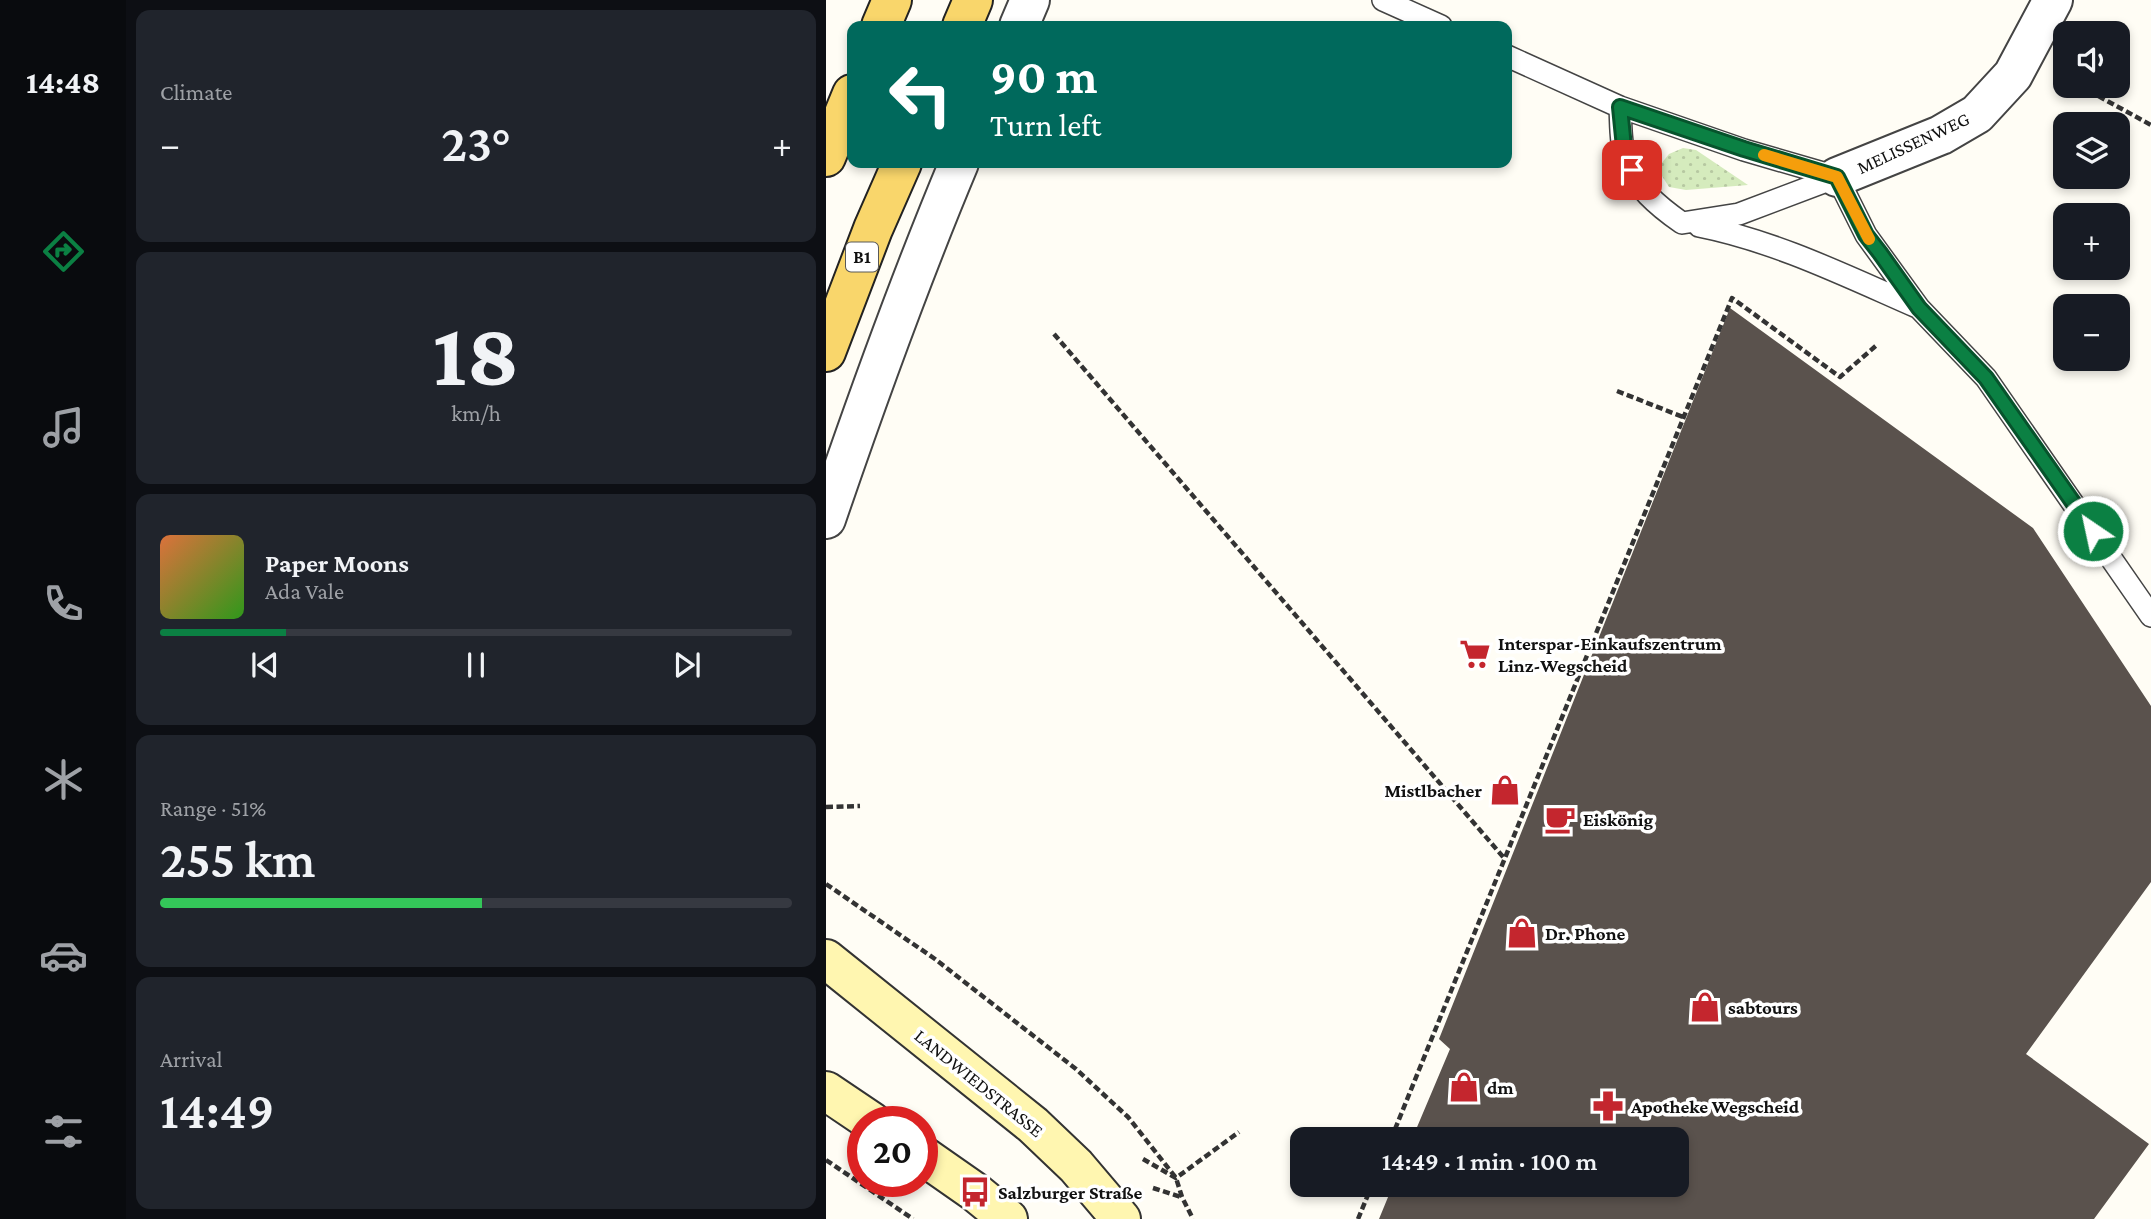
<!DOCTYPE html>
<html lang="en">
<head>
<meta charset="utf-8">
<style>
	:root { --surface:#171b24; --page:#20242c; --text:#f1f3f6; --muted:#9ea1a6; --line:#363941; --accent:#0b8043 }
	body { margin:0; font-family:"Crimson Pro",serif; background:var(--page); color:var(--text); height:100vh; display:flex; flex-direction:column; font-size:26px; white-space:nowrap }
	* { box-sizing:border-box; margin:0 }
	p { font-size:23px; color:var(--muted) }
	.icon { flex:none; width:38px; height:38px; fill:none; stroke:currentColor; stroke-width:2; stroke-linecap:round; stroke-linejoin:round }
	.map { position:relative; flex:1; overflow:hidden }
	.details { display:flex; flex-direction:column; gap:10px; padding:10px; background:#0d0f14; width:700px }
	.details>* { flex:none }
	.banner { position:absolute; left:21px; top:21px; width:665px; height:147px; border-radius:14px; box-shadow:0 4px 10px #0003; background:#00695c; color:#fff; overflow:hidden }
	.controls { position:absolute; left:1227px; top:21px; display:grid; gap:14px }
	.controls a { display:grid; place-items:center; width:77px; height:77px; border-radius:14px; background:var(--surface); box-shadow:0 4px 10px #0003; font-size:35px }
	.speed { position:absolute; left:21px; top:1106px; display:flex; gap:14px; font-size:35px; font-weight:700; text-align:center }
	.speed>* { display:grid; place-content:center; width:91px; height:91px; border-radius:50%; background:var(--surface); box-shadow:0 4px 10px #0003; line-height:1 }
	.speed .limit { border:10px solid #d22; background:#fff; color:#111 }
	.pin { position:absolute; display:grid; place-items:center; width:60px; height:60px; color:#fff; margin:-30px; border-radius:14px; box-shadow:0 4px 10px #0006 }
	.me { position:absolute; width:77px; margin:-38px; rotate:326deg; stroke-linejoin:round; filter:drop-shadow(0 0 5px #0008) }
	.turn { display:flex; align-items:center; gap:24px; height:147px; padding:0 28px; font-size:32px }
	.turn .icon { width:91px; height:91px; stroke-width:2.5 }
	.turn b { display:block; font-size:49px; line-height:60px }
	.big { font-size:52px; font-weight:600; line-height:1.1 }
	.details .tile { flex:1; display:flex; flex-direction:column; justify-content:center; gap:10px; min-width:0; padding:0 24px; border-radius:14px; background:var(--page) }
	.details .dial { align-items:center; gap:0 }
	.dial b { font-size:91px; line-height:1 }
	.song { display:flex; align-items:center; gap:21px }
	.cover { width:84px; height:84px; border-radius:10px; background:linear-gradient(135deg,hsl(20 70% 55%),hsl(110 70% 35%)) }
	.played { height:7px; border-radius:4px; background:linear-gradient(90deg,var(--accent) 20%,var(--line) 20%) }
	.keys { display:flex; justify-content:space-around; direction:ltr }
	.heat { display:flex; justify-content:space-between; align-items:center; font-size:38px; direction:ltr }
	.charge { height:10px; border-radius:5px; background:linear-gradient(90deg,#34c759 51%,var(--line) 0) }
	.trip { position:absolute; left:464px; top:1127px; width:399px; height:70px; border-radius:14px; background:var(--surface); box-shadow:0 4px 10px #0003; font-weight:600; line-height:70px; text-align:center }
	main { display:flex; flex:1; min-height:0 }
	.dock { display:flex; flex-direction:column; width:126px; justify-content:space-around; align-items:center; background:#090b0e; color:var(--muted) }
	.dock .icon { width:49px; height:49px }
	.dock .on { color:var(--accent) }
	.dock b { font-size:32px; color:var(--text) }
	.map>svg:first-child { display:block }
	.grass { fill:url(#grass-dots) }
	.building { fill:#5a524d }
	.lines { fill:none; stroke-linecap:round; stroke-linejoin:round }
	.service-casing { stroke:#444; stroke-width:24 }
	.minor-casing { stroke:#444; stroke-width:42 }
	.secondary-casing { stroke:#333; stroke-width:42 }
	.primary-casing { stroke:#222; stroke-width:42 }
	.path { stroke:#333; stroke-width:4.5; stroke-dasharray:7 3.5; stroke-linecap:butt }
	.service { stroke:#fff; stroke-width:21 }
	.minor { stroke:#fff; stroke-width:38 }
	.secondary { stroke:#fff6b0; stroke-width:38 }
	.primary { stroke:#f9d66b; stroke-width:38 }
	.route-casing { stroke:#07532c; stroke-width:18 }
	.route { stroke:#0b8043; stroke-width:12 }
	.slow { stroke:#f59e0b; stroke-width:12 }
	.labels { text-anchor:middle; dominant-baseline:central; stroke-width:7; stroke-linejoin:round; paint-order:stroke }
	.shield { fill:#fff; stroke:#585858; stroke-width:2 }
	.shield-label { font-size:18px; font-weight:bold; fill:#111 }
	.street-label { font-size:19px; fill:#111; stroke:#fff }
	.poi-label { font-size:19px; font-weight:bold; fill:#111; stroke:#fff; text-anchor:start }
</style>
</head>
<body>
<main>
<nav class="dock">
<b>14:48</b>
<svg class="icon on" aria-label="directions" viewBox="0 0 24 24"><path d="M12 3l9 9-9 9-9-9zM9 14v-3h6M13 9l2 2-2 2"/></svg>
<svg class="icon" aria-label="music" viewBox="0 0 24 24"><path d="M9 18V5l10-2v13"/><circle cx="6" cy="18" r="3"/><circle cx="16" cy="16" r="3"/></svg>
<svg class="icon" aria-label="phone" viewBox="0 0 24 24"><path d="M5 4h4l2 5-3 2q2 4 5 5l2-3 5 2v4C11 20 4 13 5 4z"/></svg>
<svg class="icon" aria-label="climate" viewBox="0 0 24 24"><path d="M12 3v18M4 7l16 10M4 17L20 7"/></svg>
<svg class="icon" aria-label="car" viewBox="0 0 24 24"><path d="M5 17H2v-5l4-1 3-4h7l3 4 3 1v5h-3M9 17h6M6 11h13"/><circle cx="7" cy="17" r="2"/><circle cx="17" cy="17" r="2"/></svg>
<svg class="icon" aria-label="filters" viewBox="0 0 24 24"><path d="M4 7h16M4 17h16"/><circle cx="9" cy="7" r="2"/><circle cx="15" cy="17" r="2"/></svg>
</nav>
<section class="details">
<div class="tile"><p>Climate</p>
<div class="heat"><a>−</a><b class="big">23°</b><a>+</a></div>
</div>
<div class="tile dial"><b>18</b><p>km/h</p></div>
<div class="tile">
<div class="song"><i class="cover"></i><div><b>Paper Moons</b><p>Ada Vale</p></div></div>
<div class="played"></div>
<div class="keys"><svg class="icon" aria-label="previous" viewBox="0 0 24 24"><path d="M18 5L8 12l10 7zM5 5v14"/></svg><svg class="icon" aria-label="pause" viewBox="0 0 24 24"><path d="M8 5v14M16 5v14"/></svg><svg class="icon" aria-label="next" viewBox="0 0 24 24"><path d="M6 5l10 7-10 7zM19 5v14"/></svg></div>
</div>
<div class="tile"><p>Range · 51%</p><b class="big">255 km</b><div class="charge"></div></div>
<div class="tile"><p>Arrival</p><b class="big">14:49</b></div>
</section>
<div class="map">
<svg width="1325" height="1219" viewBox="0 0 1325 1219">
	<defs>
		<pattern id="grass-dots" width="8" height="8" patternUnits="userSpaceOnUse" patternTransform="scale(1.75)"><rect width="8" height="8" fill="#d5ebbd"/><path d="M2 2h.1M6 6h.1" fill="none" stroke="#b6c8a1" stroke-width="1.8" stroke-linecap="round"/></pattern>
	</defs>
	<rect width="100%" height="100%" fill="#fffdf5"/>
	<path class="grass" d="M857,148L870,150L922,185L860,190L843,187L836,176L835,164L843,154Z"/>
	<path class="building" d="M904,308L1207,528L1325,706V882L1200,1054L1323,1144L1268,1219H553L567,1185H850V1139H586L624,1049L613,1039Z"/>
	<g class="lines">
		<g class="service-casing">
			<path id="service" d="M557,0L615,26
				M681,56L794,107L918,150L1011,177L1040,235L1093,308L1160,378L1325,616
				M794,107C795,123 794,142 799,157C807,186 833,207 856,223L913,214L1011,177
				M873,226C949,241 1020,276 1091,307"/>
		</g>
		<g class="minor-casing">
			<path id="minor" d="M193,26L204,0
				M1011,177L1115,135L1151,114L1187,75L1227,0
				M0,519C41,399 84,280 133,163"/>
		</g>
		<g class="secondary-casing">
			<path id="secondary" d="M0,959L207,1125L250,1166L295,1219
				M0,1091L46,1122
				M96,1155L149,1192L182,1219"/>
		</g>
		<g class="primary-casing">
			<path id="primary" d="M55,26L66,0
				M136,26L147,0
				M0,157L26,94
				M0,352L47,229L76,163"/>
		</g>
		<path class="path" d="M1254,86L1325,125
			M228,334L678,858
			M791,391L857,417
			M0,807L34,806
			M0,884L109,959L250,1069L302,1117L350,1178L356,1197L367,1219
			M565,1139L906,298L1014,377L1052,344
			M317,1159L350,1178L413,1132
			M0,1160L87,1219
			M327,1188L355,1197
			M532,1219L546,1185"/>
		<use href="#service" class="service"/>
		<use href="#minor" class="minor"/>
		<use href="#secondary" class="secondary"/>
		<use href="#primary" class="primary"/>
	</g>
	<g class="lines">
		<g class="route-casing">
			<path id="route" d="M806,170L799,157L794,107L918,149L1011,177L1040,235L1054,253L1093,308L1160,378L1267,531"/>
		</g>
		<use href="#route" class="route"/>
		<path class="slow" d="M938,155L1011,177L1043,239"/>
	</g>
	<defs>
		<g id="supermarket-bare" transform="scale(2.415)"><path d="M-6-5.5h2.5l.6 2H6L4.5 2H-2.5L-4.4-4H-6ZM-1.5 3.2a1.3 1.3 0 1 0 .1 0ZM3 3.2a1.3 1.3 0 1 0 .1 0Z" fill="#c4262e" stroke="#fff" stroke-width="2.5" paint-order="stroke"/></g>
		<g id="shop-bare" transform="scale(2.415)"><path d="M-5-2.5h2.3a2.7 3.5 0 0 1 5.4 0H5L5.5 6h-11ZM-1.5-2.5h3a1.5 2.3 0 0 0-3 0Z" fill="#c4262e" stroke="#fff" stroke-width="2.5" paint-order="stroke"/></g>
		<g id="cafe-bare" transform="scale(2.415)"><path d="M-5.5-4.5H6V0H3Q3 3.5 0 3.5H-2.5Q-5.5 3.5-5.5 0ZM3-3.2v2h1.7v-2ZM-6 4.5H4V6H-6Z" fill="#c4262e" stroke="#fff" stroke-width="2.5" paint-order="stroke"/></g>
		<g id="pharmacy-bare" transform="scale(2.415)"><path d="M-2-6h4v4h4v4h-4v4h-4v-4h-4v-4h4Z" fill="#c4262e" stroke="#fff" stroke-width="2.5" paint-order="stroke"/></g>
		<g id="bus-bare" transform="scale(2.415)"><path d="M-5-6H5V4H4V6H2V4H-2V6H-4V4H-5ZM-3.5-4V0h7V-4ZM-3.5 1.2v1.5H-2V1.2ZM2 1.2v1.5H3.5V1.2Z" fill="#c4262e" stroke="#fff" stroke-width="2.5" paint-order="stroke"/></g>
	</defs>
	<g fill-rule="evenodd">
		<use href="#supermarket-bare" x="649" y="654"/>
		<use href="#shop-bare" x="679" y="790"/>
		<use href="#cafe-bare" x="734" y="819"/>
		<use href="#shop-bare" x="696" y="933"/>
		<use href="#shop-bare" x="879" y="1007"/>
		<use href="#shop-bare" x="638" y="1087"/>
		<use href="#pharmacy-bare" x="782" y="1106"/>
		<use href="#bus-bare" x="149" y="1192"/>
	</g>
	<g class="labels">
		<rect class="shield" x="20" y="242.5" width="32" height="29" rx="5"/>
		<g class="shield-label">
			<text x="36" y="257">B1</text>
		</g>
		<g class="street-label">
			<text transform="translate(1087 143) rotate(-25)">MELISSENWEG</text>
			<text transform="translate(153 1083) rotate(39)">LANDWIEDSTRASSE</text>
		</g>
		<g class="poi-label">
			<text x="672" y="643">Interspar-Einkaufszentrum<tspan x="672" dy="22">Linz-Wegscheid</tspan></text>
			<text x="656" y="790" text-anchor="end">Mistlbacher</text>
			<text x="757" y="819">Eiskönig</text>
			<text x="719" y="933">Dr. Phone</text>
			<text x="902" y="1007">sabtours</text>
			<text x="661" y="1087">dm</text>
			<text x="805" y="1106">Apotheke Wegscheid</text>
			<text x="172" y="1192">Salzburger Straße</text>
		</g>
	</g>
</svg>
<div class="controls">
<a><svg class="icon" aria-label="sound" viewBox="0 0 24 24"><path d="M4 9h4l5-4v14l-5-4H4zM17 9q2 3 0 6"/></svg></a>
<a><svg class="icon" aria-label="layers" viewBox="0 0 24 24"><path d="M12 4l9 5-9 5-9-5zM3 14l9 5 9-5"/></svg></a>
<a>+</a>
<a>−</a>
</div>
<div class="speed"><div class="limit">20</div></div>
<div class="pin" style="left:806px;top:170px;background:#d93025"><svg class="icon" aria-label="arrive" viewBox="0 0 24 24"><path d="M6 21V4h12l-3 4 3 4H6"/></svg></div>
<svg class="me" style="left:1267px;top:531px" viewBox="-20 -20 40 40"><circle r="17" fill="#0b8043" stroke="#fff" stroke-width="3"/><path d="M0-11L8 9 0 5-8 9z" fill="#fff"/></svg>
<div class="trip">14:49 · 1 min · 100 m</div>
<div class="banner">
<div class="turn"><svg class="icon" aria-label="left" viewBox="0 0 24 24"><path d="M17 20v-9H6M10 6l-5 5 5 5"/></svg><div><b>90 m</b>Turn left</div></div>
</div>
</div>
</main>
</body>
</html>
